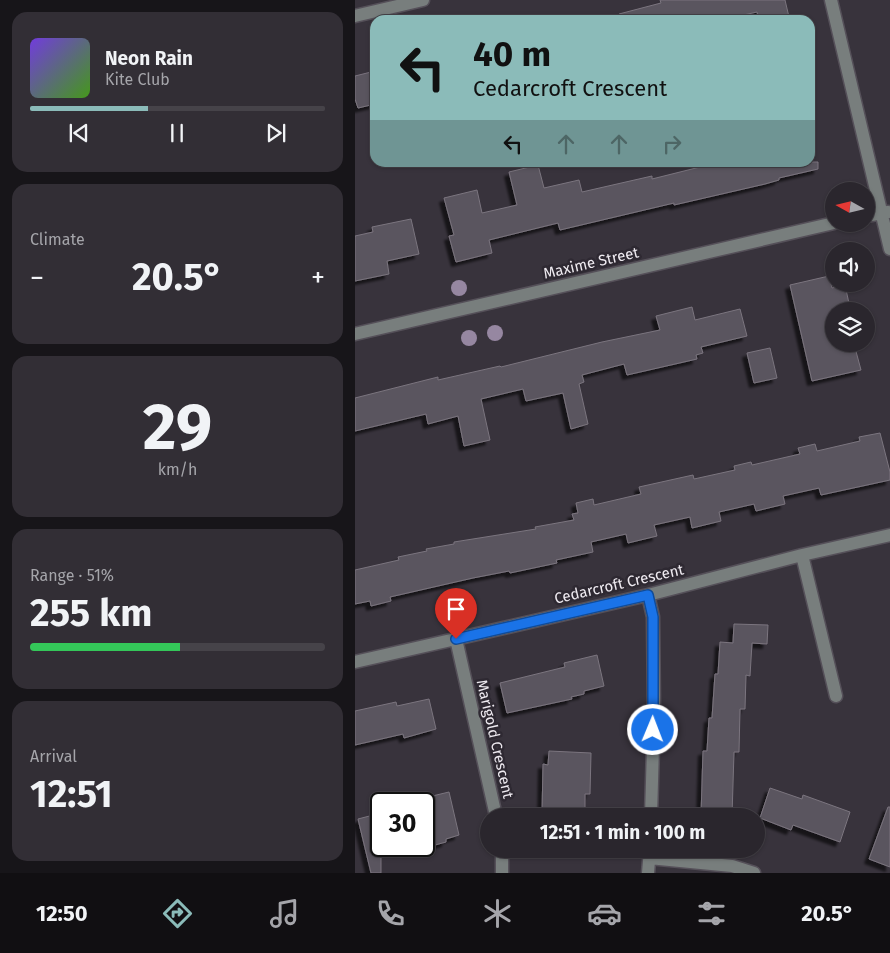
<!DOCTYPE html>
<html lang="en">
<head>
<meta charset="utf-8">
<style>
	:root { --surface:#2a262d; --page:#322e35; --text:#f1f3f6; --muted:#a5a5aa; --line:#464349; --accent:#8bbbb9 }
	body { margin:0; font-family:"Fira Sans",sans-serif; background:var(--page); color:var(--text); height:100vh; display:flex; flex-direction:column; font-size:19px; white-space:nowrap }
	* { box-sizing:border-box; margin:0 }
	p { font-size:16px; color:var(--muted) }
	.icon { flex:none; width:28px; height:28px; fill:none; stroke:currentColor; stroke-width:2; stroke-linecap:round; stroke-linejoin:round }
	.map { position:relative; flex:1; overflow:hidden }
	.panel { display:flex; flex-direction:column; gap:12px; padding:12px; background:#171519; width:355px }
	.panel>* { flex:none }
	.banner { position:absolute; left:15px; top:15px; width:445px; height:152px; border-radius:15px; box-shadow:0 1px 4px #0004,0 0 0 1px var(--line); background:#8bbbb9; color:#111; overflow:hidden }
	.needle { width:32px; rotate:278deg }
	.fabs { position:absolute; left:470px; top:182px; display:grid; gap:10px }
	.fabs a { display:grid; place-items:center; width:50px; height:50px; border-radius:50%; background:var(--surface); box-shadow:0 1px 4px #0004,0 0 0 1px var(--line); font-size:25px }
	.speed { position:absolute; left:15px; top:792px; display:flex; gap:10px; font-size:25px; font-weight:700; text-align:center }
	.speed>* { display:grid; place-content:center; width:65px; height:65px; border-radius:50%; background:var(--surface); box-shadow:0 1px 4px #0004,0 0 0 1px var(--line); line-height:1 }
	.speed .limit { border:2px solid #111; border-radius:8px; background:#fff; color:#111 }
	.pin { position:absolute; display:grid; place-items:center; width:42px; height:42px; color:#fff; margin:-51px -21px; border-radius:50% 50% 50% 0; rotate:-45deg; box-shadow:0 0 5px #0007 }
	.pin .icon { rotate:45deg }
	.me { position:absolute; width:55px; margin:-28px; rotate:1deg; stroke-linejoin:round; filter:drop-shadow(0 0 4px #0008) }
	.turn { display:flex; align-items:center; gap:18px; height:105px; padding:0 20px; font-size:22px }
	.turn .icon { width:65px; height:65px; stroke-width:2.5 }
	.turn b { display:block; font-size:35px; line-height:42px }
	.lanes { display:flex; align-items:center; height:48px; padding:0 20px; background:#0003; justify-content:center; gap:25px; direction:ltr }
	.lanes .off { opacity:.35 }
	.big { font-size:38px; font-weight:700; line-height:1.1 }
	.panel .card { flex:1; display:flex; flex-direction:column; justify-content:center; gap:8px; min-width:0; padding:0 18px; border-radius:15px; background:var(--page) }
	.panel .dial { align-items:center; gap:0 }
	.dial b { font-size:65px; line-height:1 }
	.song { display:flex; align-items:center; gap:15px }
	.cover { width:60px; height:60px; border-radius:8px; background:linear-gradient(135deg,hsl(260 70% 55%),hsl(100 70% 35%)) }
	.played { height:5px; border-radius:2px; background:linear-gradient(90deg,var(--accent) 40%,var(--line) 40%) }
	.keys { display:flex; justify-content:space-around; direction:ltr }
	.heat { display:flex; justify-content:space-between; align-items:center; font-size:28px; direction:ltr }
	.charge { height:8px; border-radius:4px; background:linear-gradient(90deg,#34c759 51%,var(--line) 0) }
	.trip { position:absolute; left:125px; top:808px; width:285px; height:50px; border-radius:25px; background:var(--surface); box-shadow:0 1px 4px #0004,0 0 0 1px var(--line); font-weight:700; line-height:50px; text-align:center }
	.tabs { display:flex; height:80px; justify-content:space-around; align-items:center; background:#110f12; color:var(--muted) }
	.tabs .icon { width:35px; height:35px }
	.tabs .active { color:var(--accent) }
	.tabs b { font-size:22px; color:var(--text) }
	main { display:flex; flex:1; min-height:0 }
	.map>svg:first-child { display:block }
	.building { fill:#5a555e; stroke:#7b757f; filter:url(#shadow) }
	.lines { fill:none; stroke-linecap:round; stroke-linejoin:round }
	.minor-casing { stroke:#555059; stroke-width:15 }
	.minor { stroke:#787e7d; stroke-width:12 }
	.tree { fill:#9687a1 }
	.route-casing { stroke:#114b97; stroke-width:12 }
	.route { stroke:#1a73e8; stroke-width:9 }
	.labels { text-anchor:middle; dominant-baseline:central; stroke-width:5; stroke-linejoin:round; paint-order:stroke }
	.street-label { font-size:15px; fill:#eeeaf0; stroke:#2e2932 }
</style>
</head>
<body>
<main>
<section class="panel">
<div class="card">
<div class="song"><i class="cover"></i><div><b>Neon Rain</b><p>Kite Club</p></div></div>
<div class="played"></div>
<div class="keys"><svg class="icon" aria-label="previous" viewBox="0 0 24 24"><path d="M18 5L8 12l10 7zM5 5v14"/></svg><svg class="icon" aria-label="pause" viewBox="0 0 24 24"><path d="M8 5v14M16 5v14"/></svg><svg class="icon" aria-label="next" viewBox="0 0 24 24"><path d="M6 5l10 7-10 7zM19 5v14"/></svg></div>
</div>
<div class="card"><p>Climate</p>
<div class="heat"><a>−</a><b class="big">20.5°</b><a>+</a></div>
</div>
<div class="card dial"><b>29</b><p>km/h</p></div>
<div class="card"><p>Range · 51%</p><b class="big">255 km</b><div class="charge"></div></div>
<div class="card"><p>Arrival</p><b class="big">12:51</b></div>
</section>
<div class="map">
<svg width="535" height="873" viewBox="0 0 535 873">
	<defs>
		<filter id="shadow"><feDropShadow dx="-4.5" dy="4.5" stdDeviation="1" flood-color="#0009"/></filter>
	</defs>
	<rect width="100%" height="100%" fill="#38333c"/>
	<path class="building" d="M305,0H430L434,17L419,20H404L402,12L366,20H265L264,14L306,3Z
		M20,71V104L3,108L0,99V76Z
		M365,162H463V169L424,178V180L410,184L319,205V203L205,230L203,223L134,240L137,253L101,262L94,236L99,235L89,198L122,190L127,213L162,205L154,172L183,165L189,188L224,180L227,192L297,176V179Z
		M56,219L64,254L32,261L34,274L0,281V236L18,232L17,227Z
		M474,276L477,288L490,285L495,308L479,311V344H499L506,370L457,381L435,285Z
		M337,307L340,320L385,309L392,336L346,347L348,353L341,355L342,359L272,375L269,364L227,375L229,382L224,384L233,424L216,429L208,393L171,401L168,389L126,399L135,440L109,446L103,416L73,424L71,414L0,431V398L83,377V380L145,366L146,367L247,342L305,330L301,316Z
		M415,348L422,378L399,383L392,353Z
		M525,433L535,472V480L466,495L464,488L428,496L430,504L401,511L399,504L364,512L366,521L337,528L335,517L299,525L302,536L273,543L271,534L236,542L238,552L201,560L202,563L155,573L154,571L118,578L35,597L36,601L16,606L15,601L0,604V570L44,560L43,557L72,551L71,549L99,544V542L181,529L180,527L219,520L217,514L223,513L221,503L238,499L239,505L286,494L284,487L338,475L339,479L380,470L379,466L396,462L397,465L445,454L443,448L460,444L462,451L505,441L504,437Z
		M379,624L413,625L412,644L397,643L395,676L391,675L390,709H385L384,752H379L377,816H346L348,751H352L354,718H357L360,674H363L365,642L378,643Z
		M242,655L249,686L229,691V694L216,697L217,699L152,713L145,683L210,667L209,663Z
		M74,699L81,729L49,738L48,734L0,745V711L41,702L42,706Z
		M194,751L236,753L235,794H230V816H187L188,764L193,765Z
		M415,788L447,799L448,795L495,812L485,842L438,825L436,830L405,818Z
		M94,792L104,835L91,839V842L69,848V798Z
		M533,807H535V867L514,859Z
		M26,813V873H16L3,819Z"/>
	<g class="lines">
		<g class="minor-casing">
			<path id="minor" d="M476,0L535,249
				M0,16L68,0
				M511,216L533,212
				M0,334L479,223
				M447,555L481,696
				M293,595L298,617L299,712L296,816
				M101,639L141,816
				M0,662L293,595L447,555L535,535
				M147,849V873
				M294,858L377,866L399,873
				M293,873L295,849"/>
		</g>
		<use href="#minor" class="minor"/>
	</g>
	<g class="tree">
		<circle cx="104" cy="288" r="8"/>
		<circle cx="140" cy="333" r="8"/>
		<circle cx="114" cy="338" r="8"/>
	</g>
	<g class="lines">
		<g class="route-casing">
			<path id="route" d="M101,639L293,595L298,617V730"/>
		</g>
		<use href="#route" class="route"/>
	</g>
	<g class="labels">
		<g class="street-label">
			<text transform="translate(236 263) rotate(-13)">Maxime Street</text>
			<text transform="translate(264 584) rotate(-13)">Cedarcroft Crescent</text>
			<text transform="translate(140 739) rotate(77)">Marigold Crescent</text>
		</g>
	</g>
</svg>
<div class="fabs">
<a><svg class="needle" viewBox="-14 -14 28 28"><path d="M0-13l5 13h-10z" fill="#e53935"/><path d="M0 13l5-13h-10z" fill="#a5a5aa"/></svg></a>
<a><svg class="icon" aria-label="sound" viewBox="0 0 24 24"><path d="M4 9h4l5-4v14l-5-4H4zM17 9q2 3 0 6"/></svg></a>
<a><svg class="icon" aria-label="layers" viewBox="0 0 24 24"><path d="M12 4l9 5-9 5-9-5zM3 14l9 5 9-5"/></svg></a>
</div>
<div class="speed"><div class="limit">30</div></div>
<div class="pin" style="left:101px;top:639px;background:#d93025"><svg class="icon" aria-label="arrive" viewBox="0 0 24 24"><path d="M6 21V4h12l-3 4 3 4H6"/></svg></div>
<svg class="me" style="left:298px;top:730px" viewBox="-20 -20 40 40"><circle r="17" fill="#1a73e8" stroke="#fff" stroke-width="3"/><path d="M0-11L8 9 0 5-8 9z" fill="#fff"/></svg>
<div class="trip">12:51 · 1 min · 100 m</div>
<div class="banner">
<div class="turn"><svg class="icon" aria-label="left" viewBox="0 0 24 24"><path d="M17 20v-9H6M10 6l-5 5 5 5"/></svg><div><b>40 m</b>Cedarcroft Crescent</div></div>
<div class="lanes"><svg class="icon" aria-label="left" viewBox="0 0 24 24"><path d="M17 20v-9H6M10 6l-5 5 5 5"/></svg><svg class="icon off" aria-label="ahead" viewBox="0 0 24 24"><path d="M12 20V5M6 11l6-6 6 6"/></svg><svg class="icon off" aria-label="ahead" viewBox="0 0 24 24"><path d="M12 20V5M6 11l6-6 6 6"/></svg><svg class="icon off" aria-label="right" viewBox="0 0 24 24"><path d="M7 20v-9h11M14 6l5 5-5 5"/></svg></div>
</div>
</div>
</main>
<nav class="tabs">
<b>12:50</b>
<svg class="icon active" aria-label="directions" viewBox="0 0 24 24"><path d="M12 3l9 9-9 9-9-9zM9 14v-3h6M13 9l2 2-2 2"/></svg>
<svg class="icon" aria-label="music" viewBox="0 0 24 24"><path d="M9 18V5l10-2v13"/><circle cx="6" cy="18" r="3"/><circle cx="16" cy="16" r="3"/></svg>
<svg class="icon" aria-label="phone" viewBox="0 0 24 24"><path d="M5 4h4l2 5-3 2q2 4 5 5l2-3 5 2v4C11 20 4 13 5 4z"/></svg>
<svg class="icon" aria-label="climate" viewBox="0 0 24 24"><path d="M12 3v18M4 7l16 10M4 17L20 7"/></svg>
<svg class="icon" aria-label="car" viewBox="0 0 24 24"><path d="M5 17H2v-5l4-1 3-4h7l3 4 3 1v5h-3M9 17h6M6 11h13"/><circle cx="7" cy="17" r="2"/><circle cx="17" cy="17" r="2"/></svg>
<svg class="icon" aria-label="filters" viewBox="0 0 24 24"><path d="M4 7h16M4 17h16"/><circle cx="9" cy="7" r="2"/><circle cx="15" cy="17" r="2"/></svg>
<b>20.5°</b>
</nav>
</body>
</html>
